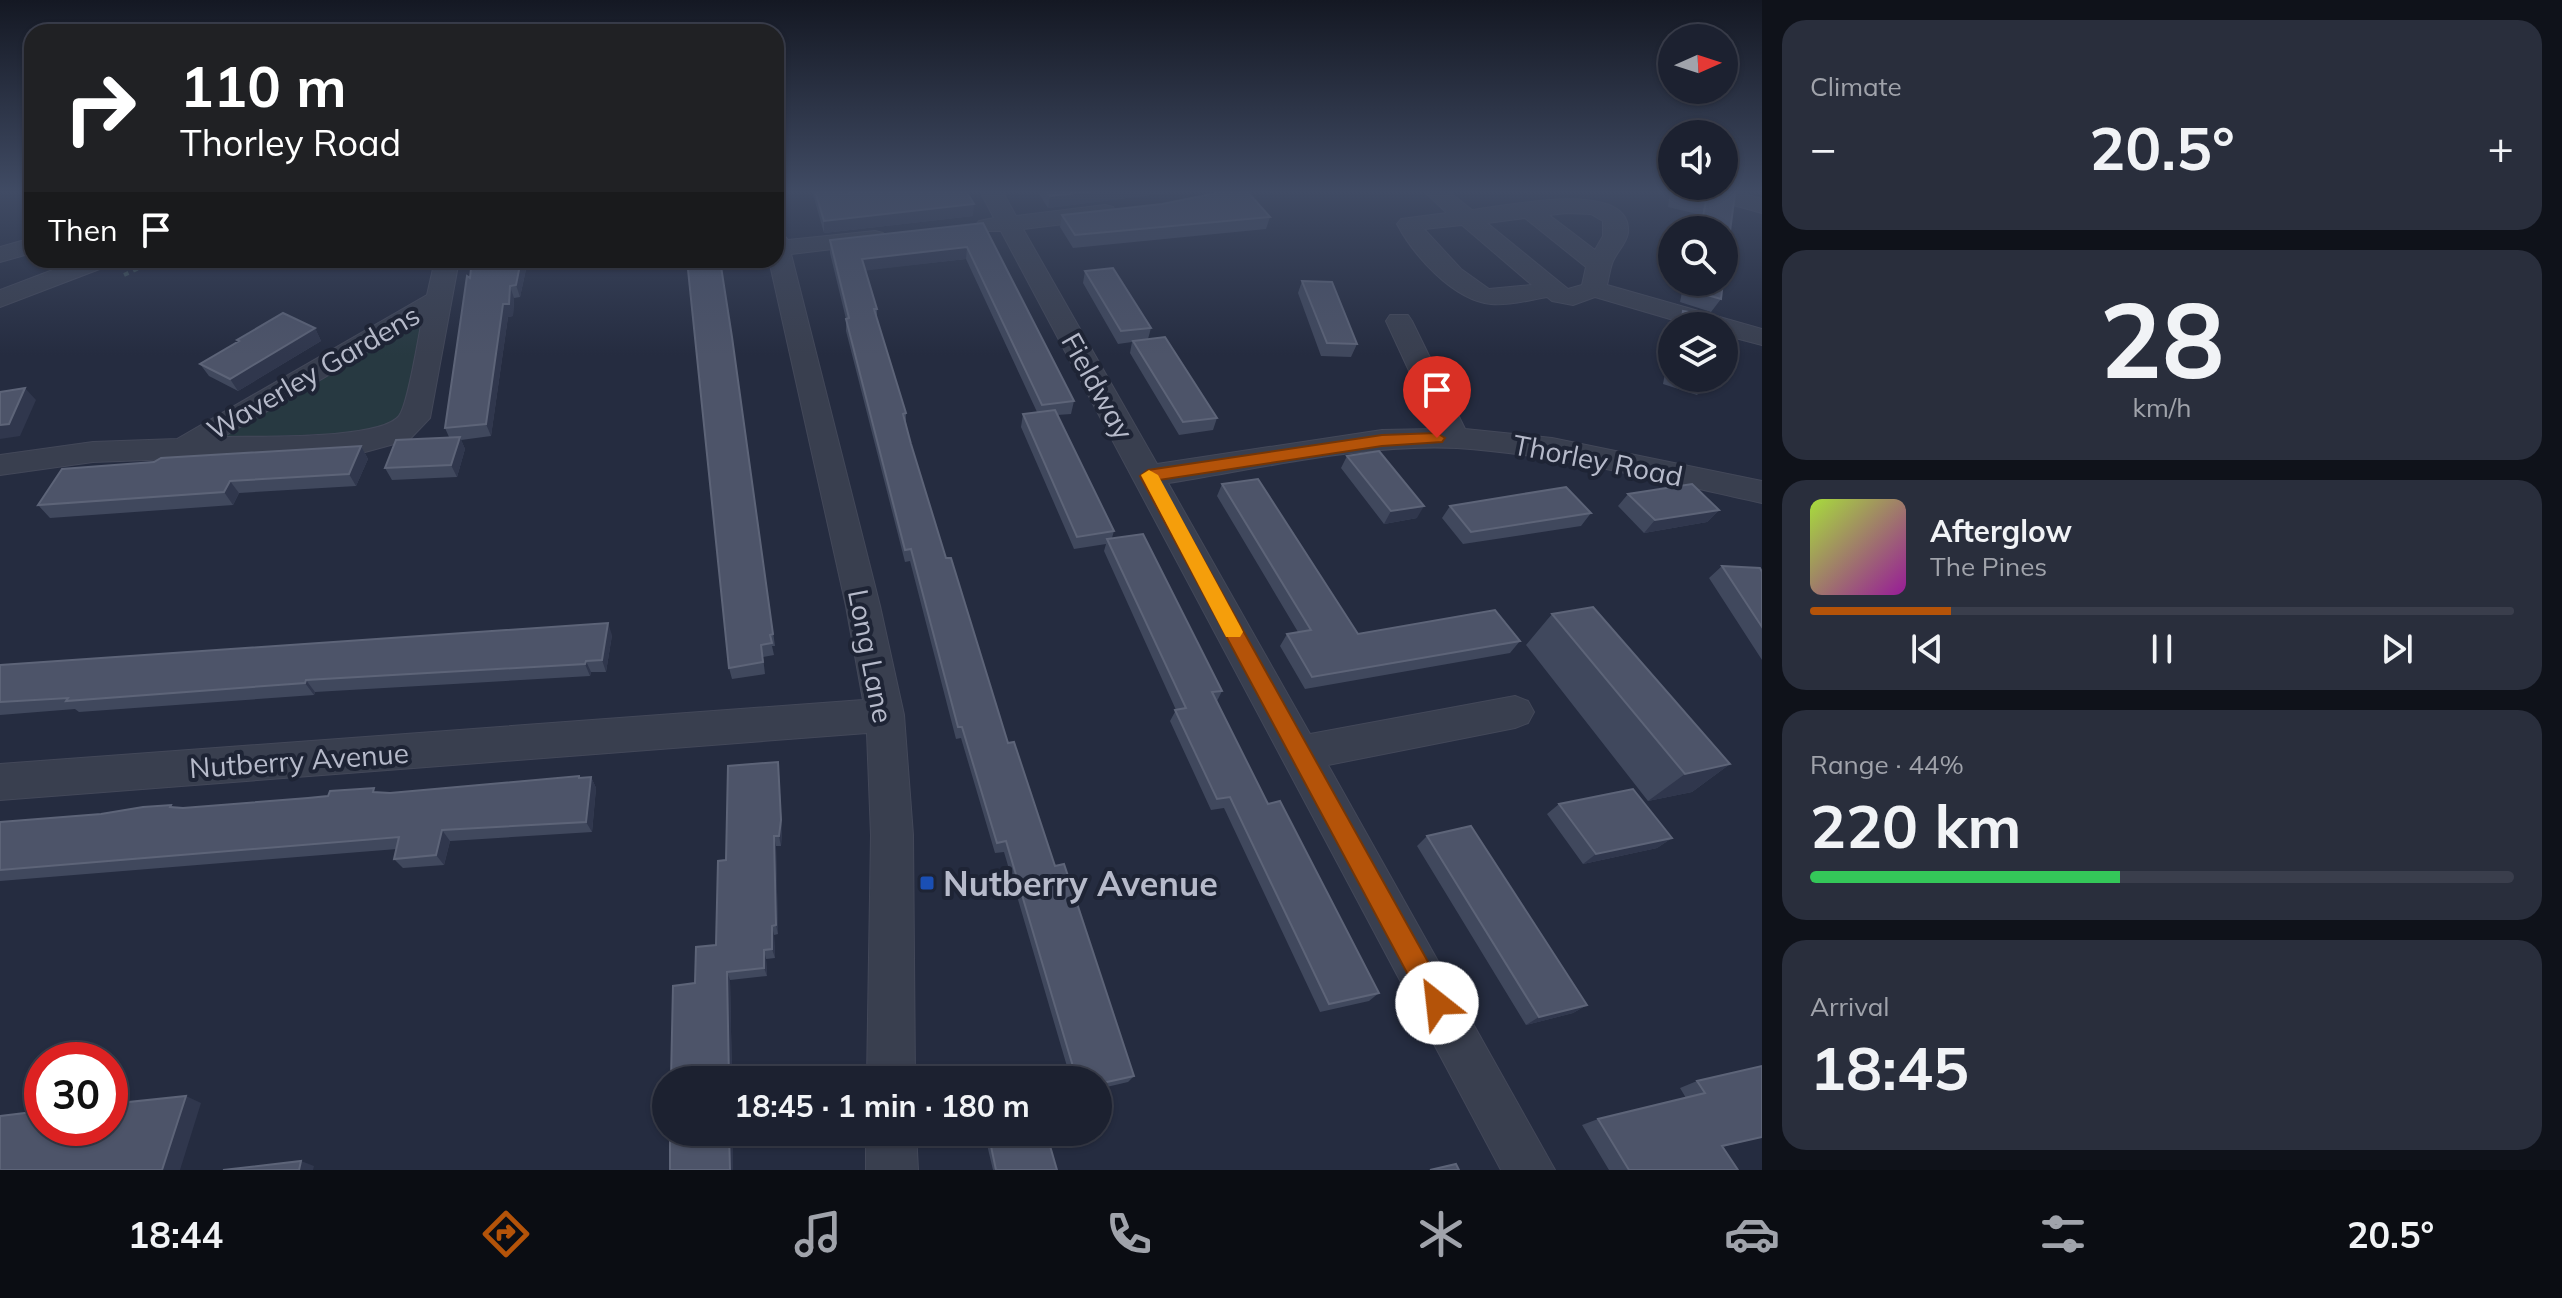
<!DOCTYPE html>
<html lang="en">
<head>
<meta charset="utf-8">
<style>
	:root { --surface:#1c2130; --page:#292e3c; --text:#f1f3f6; --muted:#a0a3ab; --line:#3a3e4c; --accent:#b45309 }
	body { margin:0; font-family:Mulish,sans-serif; background:var(--page); color:var(--text); height:100vh; display:flex; flex-direction:column; font-size:30px; white-space:nowrap }
	* { box-sizing:border-box; margin:0 }
	p { font-size:26px; color:var(--muted) }
	.icon { flex:none; width:44px; height:44px; fill:none; stroke:currentColor; stroke-width:2; stroke-linecap:round; stroke-linejoin:round }
	.map { position:relative; flex:1; overflow:hidden }
	.panel { display:flex; flex-direction:column; gap:20px; padding:20px; background:#0f121a; width:800px }
	.panel>* { flex:none }
	.banner { position:absolute; left:24px; top:24px; width:760px; height:244px; border-radius:24px; box-shadow:0 2px 6px #0004,0 0 0 2px var(--line); background:#202124; color:#fff; overflow:hidden }
	.needle { width:52px; rotate:87deg }
	.tools { position:absolute; left:1658px; top:24px; display:grid; gap:16px }
	.tools a { display:grid; place-items:center; width:80px; height:80px; border-radius:50%; background:var(--surface); box-shadow:0 2px 6px #0004,0 0 0 2px var(--line); font-size:40px }
	.speed { position:absolute; left:24px; top:1042px; display:flex; gap:16px; font-size:40px; font-weight:700; text-align:center }
	.speed>* { display:grid; place-content:center; width:104px; height:104px; border-radius:50%; background:var(--surface); box-shadow:0 2px 6px #0004,0 0 0 2px var(--line); line-height:1 }
	.speed .limit { border:12px solid #d22; background:#fff; color:#111 }
	.pin { position:absolute; display:grid; place-items:center; width:68px; height:68px; color:#fff; margin:-82px -34px; border-radius:50% 50% 50% 0; rotate:-45deg; box-shadow:0 0 8px #0007 }
	.pin .icon { rotate:45deg }
	.me { position:absolute; width:88px; margin:-44px; rotate:331deg; stroke-linejoin:round; filter:drop-shadow(0 0 6px #0008) }
	.turn { display:flex; align-items:center; gap:28px; height:168px; padding:0 24px; font-size:36px }
	.turn .icon { width:104px; height:104px; stroke-width:2.5 }
	.turn b { display:block; font-size:56px; line-height:68px }
	.then { display:flex; align-items:center; height:76px; padding:0 24px; background:#0003; gap:16px; font-size:30px }
	.big { font-size:60px; font-weight:700; line-height:1.1 }
	.panel .tile { flex:1; display:flex; flex-direction:column; justify-content:center; gap:12px; min-width:0; padding:0 28px; border-radius:24px; background:var(--page) }
	.panel .dial { align-items:center; gap:0 }
	.dial b { font-size:104px; line-height:1 }
	.song { display:flex; align-items:center; gap:24px }
	.cover { width:96px; height:96px; border-radius:12px; background:linear-gradient(135deg,hsl(80 70% 55%),hsl(300 70% 35%)) }
	.played { height:8px; border-radius:4px; background:linear-gradient(90deg,var(--accent) 20%,var(--line) 20%) }
	.keys { display:flex; justify-content:space-around; direction:ltr }
	.heat { display:flex; justify-content:space-between; align-items:center; font-size:44px; direction:ltr }
	.charge { height:12px; border-radius:6px; background:linear-gradient(90deg,#34c759 44%,var(--line) 0) }
	.trip { position:absolute; left:652px; top:1066px; width:460px; height:80px; border-radius:40px; background:var(--surface); box-shadow:0 2px 6px #0004,0 0 0 2px var(--line); font-weight:700; line-height:80px; text-align:center }
	.tab-bar { display:flex; height:128px; justify-content:space-around; align-items:center; background:#0b0d13; color:var(--muted) }
	.tab-bar .icon { width:56px; height:56px }
	.tab-bar .current { color:var(--accent) }
	.tab-bar b { font-size:36px; color:var(--text) }
	main { display:flex; flex:1; min-height:0 }
	.map>svg:first-child { display:block }
	.green { fill:#273941 }
	.lines { fill:none; stroke-linecap:round; stroke-linejoin:round }
	.minor-casing { stroke:#434859; stroke-width:2 }
	.path { stroke:#405258; stroke-width:4; stroke-dasharray:5 5; stroke-linecap:butt }
	.minor { fill:#393f4f; fill-rule:evenodd }
	.wall { fill:#40485d }
	.shaded-wall { fill:#30374d }
	.building { fill:#4d5469; stroke:#5d6478; stroke-width:2 }
	.route { fill:#b45309; stroke:#753606; stroke-width:2 }
	.slow { fill:#f59e0b }
	.transit-dot { fill:#1a4fb4; stroke:#1e2435; stroke-width:3 }
	.labels { text-anchor:middle; dominant-baseline:central; stroke-width:8; stroke-linejoin:round; paint-order:stroke }
	.street-label { font-size:28px; fill:#b6baca; stroke:#1e2435 }
	.near-poi-label { font-size:34px; font-weight:bold; fill:#b6baca; stroke:#1e2435; text-anchor:start }
</style>
</head>
<body>
<main>
<div class="map">
<svg width="1762" height="1170" viewBox="0 0 1762 1170">
	<rect width="100%" height="100%" fill="#252c40"/>
	<path class="green" d="M411,324L428,327L413,411L385,432L221,438Z"/>
	<g class="lines">
		<g class="minor-casing">
			<path id="minor" d="M980,191H1002L1016,216L1105,205L1113,207L1116,212L1113,217L1105,219L1023,229L1157,464L1382,430L1436,429L1386,321L1390,315H1408L1412,321L1465,429L1552,438L1762,481V503C1661,481 1560,455 1457,448C1368,443 1257,469 1168,483L1310,734L1515,696L1528,701L1534,712L1528,723L1515,728L1328,765L1555,1170H1501L1001,231H979L975,226L979,221L994,218Z
				M1424,191H1448L1472,210C1502,207 1633,177 1628,233C1626,244 1617,252 1613,261C1610,268 1609,277 1607,285L1762,329V345L1724,335V326H1694L1595,297L1573,305L1552,301L1547,297C1529,300 1509,306 1491,304C1453,300 1414,256 1397,224L1401,219L1447,213ZM1567,213L1591,214L1603,221V236L1595,250L1549,215ZM1525,218L1586,267L1582,285L1568,289L1487,223ZM1462,225L1532,285L1489,289L1461,269L1424,229Z
				M1698,191H1733L1762,199V213L1701,196Z
				M875,231L883,233L887,238L883,243L791,254L880,606L904,715L913,835L915,1080H867L871,835L867,733L0,800V764L863,700L846,606L769,260H776V233L784,235L788,240Z
				M32,238V253L0,262V247Z
				M79,260H113L110,265L0,307V290Z
				M435,260H459L430,418L409,440L365,452L93,462L0,475V455L93,442L177,439L427,295ZM422,320C418,339 408,405 399,416C380,440 257,436 223,437Z
				M866,1132H916L918,1170H866Z"/>
		</g>
		<path class="path" d="M124,275L156,260"/>
		<use href="#minor" class="minor"/>
	</g>
	<path class="wall" d="M812,191H841L842,194L973,216L824,233Z
		M1037,191H1182L1048,208Z
		M1670,191H1722L1724,230H1694L1697,214L1668,207Z
		M1062,215L1270,217L1266,229L1073,248L1060,227Z
		M983,223L1074,401L1071,414L1057,415L1114,531L1112,538L1222,691L1217,701L1268,804L1379,993L1369,1001L1320,1012L1224,808L1211,810L1170,721L1176,710L1104,551L1106,544L1074,549L1021,427L1023,414L1037,412L966,259L865,270L877,309V320L906,413V423L911,444L946,558L1008,743L1134,1076L1128,1082L1098,1089V1080H1071L1004,852L995,853L961,738L956,739L910,561L905,562L846,331V319L830,253V240Z
		M528,260L520,297L514,298L513,316L508,317L491,436L461,440L465,449L457,477L392,480L385,468L449,437L445,428L470,278Z
		M1085,271L1151,328L1148,339L1217,418L1213,430L1179,435L1130,353L1132,342L1118,344L1083,283Z
		M1302,281L1357,344L1351,357L1321,356L1298,293Z
		M1684,282H1723L1721,299L1711,312L1680,302Z
		M1683,311L1716,326H1674V323Z
		M315,328L321,341L238,391L209,376L200,364L238,342L237,340Z
		M1672,335V378H1708V383L1697,395L1663,384Z
		M732,337L775,646H772L774,655L763,657L765,674L732,679L729,668Z
		M361,446L368,459L356,486L239,493L233,505L50,518L38,505Z
		M1347,456L1417,518L1384,524L1341,468Z
		M1222,484L1358,634L1520,641L1510,653L1305,689L1280,646L1287,634L1298,632L1217,496Z
		M1628,494L1719,510L1707,522L1644,533L1618,506Z
		M1450,506L1591,513L1581,526L1463,544L1442,518Z
		M1722,566L1762,572V660L1709,578Z
		M1552,614L1730,764L1692,792L1648,801L1526,645Z
		M612,635L606,672H591L590,676L315,692L314,695L79,712L75,709L0,715V665Z
		M778,762L779,773L782,830L781,846H776L778,934L774,935L775,958L766,959L767,976L730,980L732,1080H671L695,983L716,945L726,860Z
		M591,777L596,788L592,832L450,841L444,865L403,868L394,859L397,849L0,881V822L101,814L171,805L175,808H183L378,792L390,793Z
		M1559,804L1672,838L1657,848L1583,864L1547,814Z
		M1427,836L1587,1005L1573,1013L1526,1025L1417,846Z
		M1762,1066V1137L1722,1147L1738,1170H1609L1582,1125L1598,1119L1686,1098L1680,1088L1697,1081Z
		M984,1132H1046L1057,1170H993Z"/>
	<path class="shaded-wall" d="M1094,191H1182L1048,208L1050,196Z
		M974,204L973,216L824,233V221Z
		M967,247L966,259L862,271V259Z
		M521,260H528L520,297L516,285Z
		M510,286L514,298L513,316L508,317L491,436L486,424L503,304Z
		M315,328L321,341L238,391L230,379Z
		M25,388L36,400L20,436L0,439V425Z
		M460,437L465,449L457,477L451,465Z
		M361,446L368,459L356,486L349,474Z
		M230,481L239,493L233,505L224,492Z
		M1424,506L1417,518L1384,524L1391,511Z
		M1719,510L1707,522L1644,533L1655,520Z
		M608,623L612,635L606,672L602,660Z
		M586,661L591,672L590,676L585,664Z
		M306,680L315,692L314,695L305,683Z
		M778,762L779,773L782,830L781,846L779,836Z
		M1730,764L1692,792L1648,801L1685,774Z
		M591,777L596,788L592,832L586,822Z
		M442,830L450,841L444,865L436,855Z
		M774,836L776,846L778,934L776,925Z
		M1672,838L1657,848L1583,864L1596,854Z
		M772,926L774,935L775,958L772,949Z
		M764,950L766,959L767,976L764,968Z
		M727,972L730,980L732,1080H729Z
		M1587,1005L1573,1013L1526,1025L1539,1017Z
		M186,1096L201,1103L180,1170H162Z
		M729,1132H733V1170H730Z
		M301,1161L314,1166L313,1170H299Z"/>
	<path class="building" d="M815,191H841L842,194L874,191H966L974,204L824,221Z
		M1046,191H1094L1050,196Z
		M1227,191H1247L1270,217L1075,235L1062,215L1162,204Z
		M1676,191H1722L1735,194L1724,276V230H1700L1706,202L1676,195Z
		M983,223L1074,401L1042,405L967,247L862,259L877,309H874L906,413L903,414L911,444L946,558H951L1008,743L1014,742L1055,866L1064,864L1134,1076L1098,1084V1080H1077L1006,841L997,843L962,727H958L911,549L905,550L846,319L849,318L830,240Z
		M472,260H521L516,285L510,286L509,304H503L486,424L445,428L467,276L470,278Z
		M687,260H720L732,337L773,634L770,635L772,643L761,645L763,662L729,668Z
		M1113,268L1151,328L1121,331L1085,271Z
		M1302,281L1332,282L1357,344L1327,343Z
		M1690,282H1723L1721,299L1689,290Z
		M1683,311L1718,317L1716,326H1681Z
		M283,313L315,328L230,379L200,364L239,341L237,340Z
		M1165,337L1217,418L1183,422L1133,341Z
		M1693,378H1708V383Z
		M25,388L9,424L0,425V392Z
		M1055,410L1114,531L1077,537L1023,414Z
		M460,437L451,465L385,468L396,440Z
		M361,446L349,474L230,481L224,492L38,505L62,469L154,462L161,458Z
		M1379,451L1424,506L1391,511L1347,456Z
		M1258,479L1358,634L1495,610L1520,641L1312,677L1287,634L1311,630L1222,484Z
		M1692,484L1719,510L1655,520L1628,494Z
		M1566,487L1591,513L1471,532L1450,506Z
		M1143,534L1222,691L1212,692L1268,804L1280,801L1379,993L1329,1004L1230,797L1217,799L1175,710L1186,708L1107,539Z
		M1722,566L1760,568L1762,572V627Z
		M1593,607L1730,764L1685,774L1552,614Z
		M608,623L602,660L586,661L585,664L306,680L305,683L66,701L68,698L0,702V665Z
		M778,762L781,820L779,836H774L776,925L772,926V949L764,950V968L727,972L729,1080H671L673,986L695,983L696,947L716,945L718,861L726,860L728,766Z
		M579,776V778L591,777L586,822L442,830L436,855L394,859L399,837L0,870V822L101,814L143,807L171,805L170,807L183,808L308,798L328,796L330,791L374,788L373,792L390,793Z
		M1633,789L1672,838L1596,854L1559,804Z
		M1471,826L1587,1005L1539,1017L1427,836Z
		M1762,1066V1137L1722,1146L1738,1170H1629L1598,1119L1705,1093L1697,1081Z
		M186,1096L162,1170H0V1116L42,1111V1128H110V1104Z
		M670,1132H729L730,1170H670Z
		M988,1132H1046L1057,1170H996Z
		M301,1161L299,1170H223Z
		M1456,1164L1459,1170H1430Z"/>
	<linearGradient id="sky" x2="0" y2="1"><stop stop-color="#141823"/><stop offset="0.54" stop-color="#404b64"/><stop offset="1" stop-color="#404b64" stop-opacity="0"/></linearGradient>
	<rect width="1762" height="355" fill="url(#sky)"/>
	<path class="route" d="M1437,433L1445,438L1442,442L1382,446L1159,480L1446,994L1449,1003L1446,1012L1437,1015L1428,1012L1140,476L1148,470L1382,435Z"/>
	<path class="slow" d="M1149,470L1158,475L1240,626L1243,632L1240,637H1226L1141,475Z"/>
	<rect class="transit-dot" x="919" y="875" width="16" height="16" rx="4"/>
	<g class="labels">
		<g class="street-label">
			<text transform="translate(313 372) rotate(-30)">Waverley Gardens</text>
			<text transform="translate(1098 386) rotate(61)">Fieldway</text>
			<text transform="translate(1598 460) rotate(11)">Thorley Road</text>
			<text transform="translate(871 656) rotate(79)">Long Lane</text>
			<text transform="translate(299 760) rotate(-4)">Nutberry Avenue</text>
		</g>
		<g class="near-poi-label">
			<text x="943" y="883">Nutberry Avenue</text>
		</g>
	</g>
</svg>
<div class="tools">
<a><svg class="needle" viewBox="-14 -14 28 28"><path d="M0-13l5 13h-10z" fill="#e53935"/><path d="M0 13l5-13h-10z" fill="#a0a3ab"/></svg></a>
<a><svg class="icon" aria-label="sound" viewBox="0 0 24 24"><path d="M4 9h4l5-4v14l-5-4H4zM17 9q2 3 0 6"/></svg></a>
<a><svg class="icon" aria-label="search" viewBox="0 0 24 24"><circle cx="10" cy="10" r="6"/><path d="M15 15l6 6"/></svg></a>
<a><svg class="icon" aria-label="layers" viewBox="0 0 24 24"><path d="M12 4l9 5-9 5-9-5zM3 14l9 5 9-5"/></svg></a>
</div>
<div class="speed"><div class="limit">30</div></div>
<div class="pin" style="left:1437px;top:438px;background:#d93025"><svg class="icon" aria-label="arrive" viewBox="0 0 24 24"><path d="M6 21V4h12l-3 4 3 4H6"/></svg></div>
<svg class="me" style="left:1437px;top:1003px" viewBox="-20 -20 40 40"><circle r="19" fill="#fff"/><path d="M0-13L10 11 0 6-10 11z" fill="#b45309"/></svg>
<div class="trip">18:45 · 1 min · 180 m</div>
<div class="banner">
<div class="turn"><svg class="icon" aria-label="right" viewBox="0 0 24 24"><path d="M7 20v-9h11M14 6l5 5-5 5"/></svg><div><b>110 m</b>Thorley Road</div></div>
<div class="then">Then<svg class="icon" aria-label="arrive" viewBox="0 0 24 24"><path d="M6 21V4h12l-3 4 3 4H6"/></svg></div>
</div>
</div>
<section class="panel">
<div class="tile"><p>Climate</p>
<div class="heat"><a>−</a><b class="big">20.5°</b><a>+</a></div>
</div>
<div class="tile dial"><b>28</b><p>km/h</p></div>
<div class="tile">
<div class="song"><i class="cover"></i><div><b>Afterglow</b><p>The Pines</p></div></div>
<div class="played"></div>
<div class="keys"><svg class="icon" aria-label="previous" viewBox="0 0 24 24"><path d="M18 5L8 12l10 7zM5 5v14"/></svg><svg class="icon" aria-label="pause" viewBox="0 0 24 24"><path d="M8 5v14M16 5v14"/></svg><svg class="icon" aria-label="next" viewBox="0 0 24 24"><path d="M6 5l10 7-10 7zM19 5v14"/></svg></div>
</div>
<div class="tile"><p>Range · 44%</p><b class="big">220 km</b><div class="charge"></div></div>
<div class="tile"><p>Arrival</p><b class="big">18:45</b></div>
</section>
</main>
<nav class="tab-bar">
<b>18:44</b>
<svg class="icon current" aria-label="directions" viewBox="0 0 24 24"><path d="M12 3l9 9-9 9-9-9zM9 14v-3h6M13 9l2 2-2 2"/></svg>
<svg class="icon" aria-label="music" viewBox="0 0 24 24"><path d="M9 18V5l10-2v13"/><circle cx="6" cy="18" r="3"/><circle cx="16" cy="16" r="3"/></svg>
<svg class="icon" aria-label="phone" viewBox="0 0 24 24"><path d="M5 4h4l2 5-3 2q2 4 5 5l2-3 5 2v4C11 20 4 13 5 4z"/></svg>
<svg class="icon" aria-label="climate" viewBox="0 0 24 24"><path d="M12 3v18M4 7l16 10M4 17L20 7"/></svg>
<svg class="icon" aria-label="car" viewBox="0 0 24 24"><path d="M5 17H2v-5l4-1 3-4h7l3 4 3 1v5h-3M9 17h6M6 11h13"/><circle cx="7" cy="17" r="2"/><circle cx="17" cy="17" r="2"/></svg>
<svg class="icon" aria-label="filters" viewBox="0 0 24 24"><path d="M4 7h16M4 17h16"/><circle cx="9" cy="7" r="2"/><circle cx="15" cy="17" r="2"/></svg>
<b>20.5°</b>
</nav>
</body>
</html>
